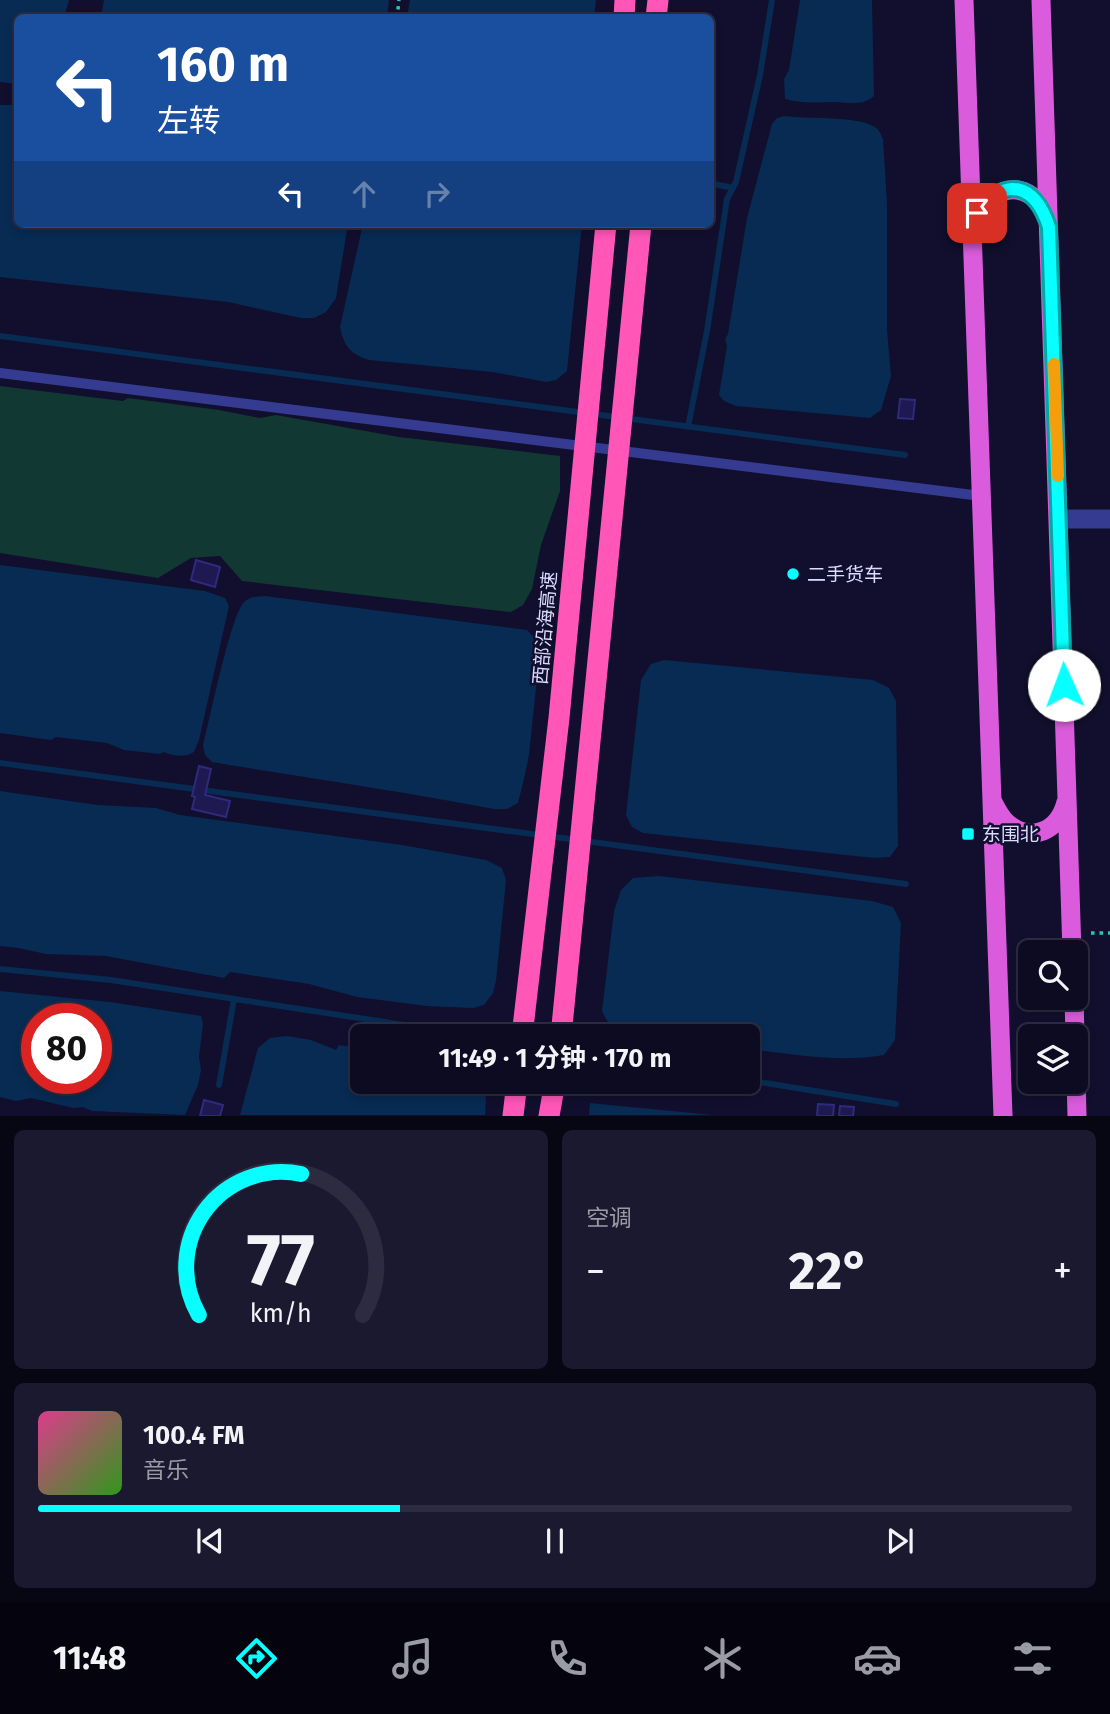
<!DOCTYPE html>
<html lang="zh">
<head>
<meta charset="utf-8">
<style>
	:root { --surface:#0d0b22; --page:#1b192f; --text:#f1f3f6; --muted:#9a9ba5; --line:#2d2b40; --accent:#07ffff }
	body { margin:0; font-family:"Fira Sans","Noto Sans SC",sans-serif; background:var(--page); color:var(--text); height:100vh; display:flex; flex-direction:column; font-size:26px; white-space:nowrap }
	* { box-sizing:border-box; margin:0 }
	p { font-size:23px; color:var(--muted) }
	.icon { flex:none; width:38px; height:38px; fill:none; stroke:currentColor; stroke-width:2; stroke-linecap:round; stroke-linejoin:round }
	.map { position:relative; height:1116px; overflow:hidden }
	.details { display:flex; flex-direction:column; gap:14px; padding:14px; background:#070613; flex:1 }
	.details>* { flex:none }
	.guide { position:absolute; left:14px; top:14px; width:700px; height:214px; border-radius:10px; box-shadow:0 4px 10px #0003,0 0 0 2px var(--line); background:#1a4fa0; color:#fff; overflow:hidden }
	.tools { position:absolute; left:1018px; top:940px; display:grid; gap:14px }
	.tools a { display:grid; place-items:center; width:70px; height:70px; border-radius:10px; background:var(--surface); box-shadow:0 4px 10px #0003,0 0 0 2px var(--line); font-size:35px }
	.speed { position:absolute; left:21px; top:1003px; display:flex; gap:14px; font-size:35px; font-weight:700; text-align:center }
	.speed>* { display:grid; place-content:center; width:91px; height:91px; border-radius:50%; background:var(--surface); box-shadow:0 4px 10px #0003,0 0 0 2px var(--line); line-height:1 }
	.speed .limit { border:10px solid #d22; background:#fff; color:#111 }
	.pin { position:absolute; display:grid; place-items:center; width:60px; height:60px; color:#fff; margin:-30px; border-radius:14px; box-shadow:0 4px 10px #0006 }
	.me { position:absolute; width:77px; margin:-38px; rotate:358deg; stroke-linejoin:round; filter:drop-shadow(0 0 5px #0008) }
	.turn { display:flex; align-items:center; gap:24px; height:147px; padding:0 28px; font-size:32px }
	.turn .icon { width:91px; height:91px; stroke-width:2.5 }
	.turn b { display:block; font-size:49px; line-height:60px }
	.lanes { display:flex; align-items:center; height:66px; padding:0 28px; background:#0003; justify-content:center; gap:35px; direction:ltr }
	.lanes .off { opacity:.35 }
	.big { font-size:52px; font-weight:700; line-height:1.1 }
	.details .widget { flex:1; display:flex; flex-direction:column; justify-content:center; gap:10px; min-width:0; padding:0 24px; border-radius:10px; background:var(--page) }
	.details .dial { align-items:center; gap:0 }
	.dial svg { height:182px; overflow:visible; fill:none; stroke:var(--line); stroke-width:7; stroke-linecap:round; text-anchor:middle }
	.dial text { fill:var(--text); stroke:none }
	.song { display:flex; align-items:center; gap:21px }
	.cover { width:84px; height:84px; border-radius:10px; background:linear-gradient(135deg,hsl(330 70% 55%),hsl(110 70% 35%)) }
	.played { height:7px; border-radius:4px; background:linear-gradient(90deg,var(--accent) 35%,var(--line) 35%) }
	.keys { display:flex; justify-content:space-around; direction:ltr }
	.heat { display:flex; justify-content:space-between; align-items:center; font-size:38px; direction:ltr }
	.details .tiles { flex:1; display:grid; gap:14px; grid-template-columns:1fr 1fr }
	.widget:last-child { grid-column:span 2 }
	.trip { position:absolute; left:350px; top:1024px; width:410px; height:70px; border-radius:10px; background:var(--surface); box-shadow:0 4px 10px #0003,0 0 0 2px var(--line); font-weight:700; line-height:70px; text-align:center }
	.tab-bar { display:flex; height:112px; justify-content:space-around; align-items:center; background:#05040e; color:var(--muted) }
	.tab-bar .icon { width:49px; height:49px }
	.tab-bar .on { color:var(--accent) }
	.tab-bar b { font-size:32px; color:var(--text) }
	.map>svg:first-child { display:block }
	.green { fill:#113833 }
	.water { fill:#072b53; fill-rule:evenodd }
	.pier { fill:#110f2d }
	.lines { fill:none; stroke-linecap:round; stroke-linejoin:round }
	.stream { stroke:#072b53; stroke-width:6 }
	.building { fill:#1e1950; stroke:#31297e; stroke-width:2 }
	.path { stroke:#24caaf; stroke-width:3.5; stroke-dasharray:3.5 5; stroke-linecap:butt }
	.service { stroke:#353b90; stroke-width:10 }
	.minor { stroke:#353b90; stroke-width:19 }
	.trunk { stroke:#da5cdc; stroke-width:19 }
	.motorway { stroke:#ff56b8; stroke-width:21 }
	.motorway-bridge { stroke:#ff56b8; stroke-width:21 }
	.route-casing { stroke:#05a6a6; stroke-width:18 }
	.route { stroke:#07ffff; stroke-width:12 }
	.slow { stroke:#f59e0b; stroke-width:12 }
	.poi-dot { fill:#07ffff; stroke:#110f2d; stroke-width:2.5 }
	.labels { text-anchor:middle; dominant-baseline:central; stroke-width:5; stroke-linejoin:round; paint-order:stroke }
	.poi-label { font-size:19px; fill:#dbdbff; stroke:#110f2d; text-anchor:start }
	.street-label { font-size:19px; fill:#dbdbff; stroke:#110f2d }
</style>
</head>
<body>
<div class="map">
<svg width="1110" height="1116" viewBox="0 0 1110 1116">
	<rect width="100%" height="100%" fill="#110f2d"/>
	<path class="green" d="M0,386L123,401L128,398L219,410L260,418L276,415L399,437L560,456V491L541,545L532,589L523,605L511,612L242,581L220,556L191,558L158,578L0,553Z"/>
	<path class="water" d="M0,0H69L64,17L18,18L17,84L0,82Z
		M104,0H389L387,17H101Z
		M410,0H596L594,17H407Z
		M800,0H872L874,96C861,108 843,101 828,102C812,103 801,103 785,99L784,79L789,70Z
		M0,105H17L18,224H348L336,298L326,312L314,318H301L228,302L0,277Z
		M784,116C807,119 855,116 873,126C879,129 881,134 883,139L887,204V329L891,376L881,410L870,418L736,406L724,401L719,395L727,346L725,339L728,334L747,218L772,124L777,118Z
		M363,224H582L567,371L556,380L546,382L493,372L369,360C350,354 344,346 340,327Z
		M0,565L205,591L225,598L229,606L199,740L194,752C184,758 174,756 163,752L160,754L124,750L107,743L56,737L51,740L0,733Z
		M265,596L527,630L538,641C541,696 532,750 518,803L507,809H494C401,791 306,778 212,762L205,755L203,746C209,722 231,615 244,602C251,596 257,597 265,596Z
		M664,660L873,680L889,688L896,701L898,846L890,857L874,858L643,833L632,827L626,815L641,680L651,664Z
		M0,791L98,805L156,808L180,815L402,845L486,860L502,868L506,880L496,981L493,993L484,1005L473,1008L427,1006L357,997L309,984L230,972L224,978L106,956L46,954L18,948L0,946Z
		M659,876L872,901L893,907L901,923L895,1040L884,1055C838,1063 793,1054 747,1049V1036C715,1036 648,1042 620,1031C610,1027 606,1020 602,1011L614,911L621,890L633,878Z
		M0,991L110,1002L201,1016L203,1023L199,1057L201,1070L198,1085L185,1115L92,1111L83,1107L73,1108L31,1098L16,1101L0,1097ZM37,1018H96V1078H37Z
		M287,1036L311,1040L336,1050L339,1045L362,1048V1082H479L484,1084L486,1101L485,1115H240L258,1048L270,1038Z
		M590,1103L712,1115H589Z"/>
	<path class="pier" d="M583,224H586L584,262L570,372L567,375Z
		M541,639L543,675L539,720L526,784Z"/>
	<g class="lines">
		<path class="stream" d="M710,183L733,188
			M0,336L905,455
			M688,427L707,331L727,199L736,182L760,75L772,0
			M0,763L906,884
			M0,969L111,980L476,1036
			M747,1080L896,1104
			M219,1085L234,999"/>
	</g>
	<path class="building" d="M900,399L915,400L913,419L898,418Z
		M196,560L220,567L215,587L191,580Z
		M199,766L211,769L205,795L230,801L226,817L192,809L195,797L192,796Z
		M204,1100L223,1105L220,1116H200Z
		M818,1104L834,1105L833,1116H817Z
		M840,1106L854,1107L853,1116H839Z"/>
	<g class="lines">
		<path class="path" d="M397,18L399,0
			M1091,933H1110"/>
		<path class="service" d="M0,373L981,496"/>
		<path class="minor" d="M1059,519H1110"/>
		<path class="trunk" d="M964,0L1003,1116
			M1041,0L1072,952
			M973,225C987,185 1031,174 1047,219
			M992,800C996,808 1000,817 1007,823C1032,844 1059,830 1066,802
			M1074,998L1075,1036
			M1076,1077L1077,1116"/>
		<path class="motorway" d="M624,18L625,0
			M656,18L658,0
			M513,1116L517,1082
			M549,1116L555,1082"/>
		<path class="motorway-bridge" d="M522,1036L559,718L606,224
			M561,1036L641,224"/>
	</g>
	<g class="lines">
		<g class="route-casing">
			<path id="route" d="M977,213C1006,175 1035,184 1049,227L1064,685"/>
		</g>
		<use href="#route" class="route"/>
		<path class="slow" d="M1054,364L1058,476"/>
	</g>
	<g class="poi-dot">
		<circle cx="793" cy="574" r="7"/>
		<rect x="961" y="827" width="14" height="14" rx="3.5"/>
	</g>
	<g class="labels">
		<g class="poi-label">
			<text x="807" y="574">二手货车</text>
			<text x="982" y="834">东围北</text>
		</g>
		<g class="street-label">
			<text transform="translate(545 628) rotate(-85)">西部沿海高速</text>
		</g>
	</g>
</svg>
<div class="tools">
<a><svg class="icon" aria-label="search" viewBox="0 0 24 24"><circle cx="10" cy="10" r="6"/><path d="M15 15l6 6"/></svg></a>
<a><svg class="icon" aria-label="layers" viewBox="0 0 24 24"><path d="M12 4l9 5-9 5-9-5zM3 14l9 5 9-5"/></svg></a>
</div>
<div class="speed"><div class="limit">80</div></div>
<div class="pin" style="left:977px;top:213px;background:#d93025"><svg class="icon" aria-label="arrive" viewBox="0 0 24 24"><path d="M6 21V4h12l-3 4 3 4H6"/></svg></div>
<svg class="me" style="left:1064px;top:685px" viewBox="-20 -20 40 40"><circle r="19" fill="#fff"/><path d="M0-13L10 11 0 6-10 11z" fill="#07ffff"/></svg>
<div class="trip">11:49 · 1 分钟 · 170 m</div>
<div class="guide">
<div class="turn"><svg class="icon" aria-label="left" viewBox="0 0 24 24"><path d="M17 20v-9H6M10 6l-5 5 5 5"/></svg><div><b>160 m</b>左转</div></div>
<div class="lanes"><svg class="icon" aria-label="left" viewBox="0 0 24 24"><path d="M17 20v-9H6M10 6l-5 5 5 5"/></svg><svg class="icon off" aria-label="ahead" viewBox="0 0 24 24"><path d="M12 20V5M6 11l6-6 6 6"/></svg><svg class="icon off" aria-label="right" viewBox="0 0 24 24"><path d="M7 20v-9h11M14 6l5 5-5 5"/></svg></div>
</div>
</div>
<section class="details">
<div class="tiles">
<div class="widget dial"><svg viewBox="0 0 100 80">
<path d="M14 69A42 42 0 1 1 86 69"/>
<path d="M14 69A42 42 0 0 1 59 7" stroke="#07ffff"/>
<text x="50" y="56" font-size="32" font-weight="700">77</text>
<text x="50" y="72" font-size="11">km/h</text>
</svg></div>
<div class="widget"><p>空调</p>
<div class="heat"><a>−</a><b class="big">22°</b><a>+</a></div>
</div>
<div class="widget">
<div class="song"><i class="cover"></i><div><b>100.4 FM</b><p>音乐</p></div></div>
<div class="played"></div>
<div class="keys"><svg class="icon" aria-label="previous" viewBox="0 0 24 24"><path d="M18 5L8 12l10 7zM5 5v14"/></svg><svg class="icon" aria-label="pause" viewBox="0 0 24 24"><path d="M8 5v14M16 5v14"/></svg><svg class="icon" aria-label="next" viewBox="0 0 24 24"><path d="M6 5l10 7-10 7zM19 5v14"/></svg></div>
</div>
</div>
</section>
<nav class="tab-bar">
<b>11:48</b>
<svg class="icon on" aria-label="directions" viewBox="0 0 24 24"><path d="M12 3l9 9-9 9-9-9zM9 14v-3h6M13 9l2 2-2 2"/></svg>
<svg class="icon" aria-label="music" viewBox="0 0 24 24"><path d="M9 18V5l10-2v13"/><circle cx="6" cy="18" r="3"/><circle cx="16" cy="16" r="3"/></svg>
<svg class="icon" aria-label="phone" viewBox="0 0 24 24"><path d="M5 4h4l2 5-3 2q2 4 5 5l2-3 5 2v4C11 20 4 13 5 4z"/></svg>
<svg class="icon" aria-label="climate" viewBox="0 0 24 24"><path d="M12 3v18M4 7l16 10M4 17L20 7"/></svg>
<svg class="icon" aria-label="car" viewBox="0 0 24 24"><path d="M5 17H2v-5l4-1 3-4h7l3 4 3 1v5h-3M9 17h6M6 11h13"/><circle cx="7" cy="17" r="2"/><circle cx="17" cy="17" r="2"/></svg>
<svg class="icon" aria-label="filters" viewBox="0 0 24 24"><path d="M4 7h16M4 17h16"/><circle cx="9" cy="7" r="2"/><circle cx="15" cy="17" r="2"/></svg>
</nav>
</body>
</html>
